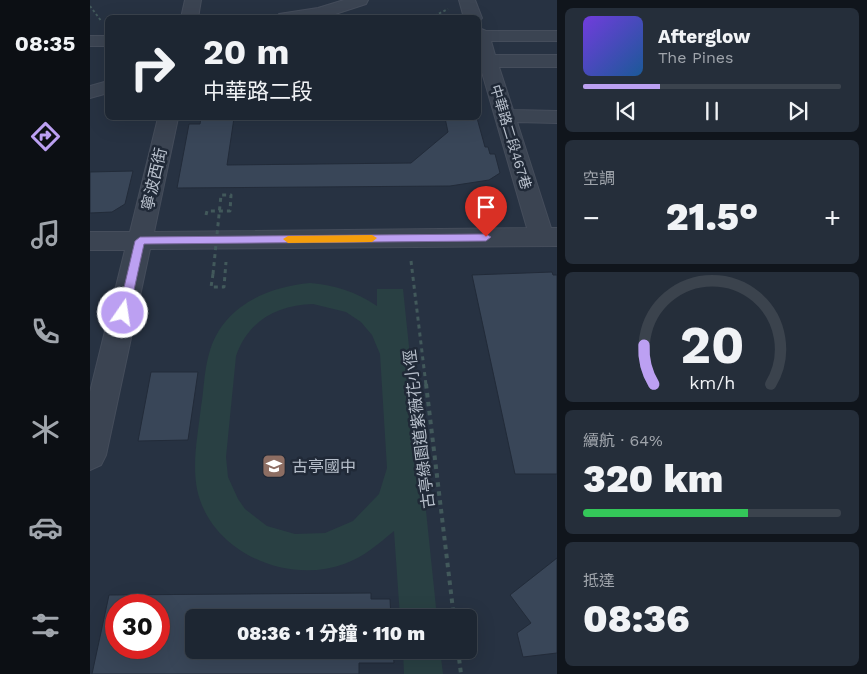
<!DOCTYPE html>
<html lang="zh-TW">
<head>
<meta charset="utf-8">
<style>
	:root { --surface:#1d2632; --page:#252e3a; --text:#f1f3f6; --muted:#a0a5ac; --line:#3b434d; --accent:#bca0f2 }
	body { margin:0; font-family:"Work Sans","Noto Sans TC",sans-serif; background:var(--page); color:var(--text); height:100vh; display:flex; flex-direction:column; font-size:19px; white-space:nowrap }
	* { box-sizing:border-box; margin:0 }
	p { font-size:16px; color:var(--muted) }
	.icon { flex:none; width:28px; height:28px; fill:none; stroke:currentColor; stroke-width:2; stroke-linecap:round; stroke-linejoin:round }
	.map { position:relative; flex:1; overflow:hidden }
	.panel { display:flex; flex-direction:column; gap:8px; padding:8px; background:#10151c; width:310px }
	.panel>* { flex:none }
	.hud { position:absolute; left:15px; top:15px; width:376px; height:105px; border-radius:8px; box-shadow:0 5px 20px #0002,0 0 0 1px var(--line); background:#1d2632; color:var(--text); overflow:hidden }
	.speed { position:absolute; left:15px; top:594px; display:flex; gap:10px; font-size:25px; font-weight:700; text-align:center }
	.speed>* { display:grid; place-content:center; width:65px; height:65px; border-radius:50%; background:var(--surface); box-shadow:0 5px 20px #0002,0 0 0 1px var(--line); line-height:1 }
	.speed .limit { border:8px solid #d22; background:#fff; color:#111 }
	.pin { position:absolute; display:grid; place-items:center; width:42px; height:42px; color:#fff; margin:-51px -21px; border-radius:50% 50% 50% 0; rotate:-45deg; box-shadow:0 0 5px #0007 }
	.pin .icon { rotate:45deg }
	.me { position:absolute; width:55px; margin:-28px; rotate:13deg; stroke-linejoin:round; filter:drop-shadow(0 0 4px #0008) }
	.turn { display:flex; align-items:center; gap:18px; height:105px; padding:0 15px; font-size:22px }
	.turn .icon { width:65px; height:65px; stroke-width:2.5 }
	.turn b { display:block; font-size:35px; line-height:42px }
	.big { font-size:38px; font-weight:800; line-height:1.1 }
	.panel .tile { flex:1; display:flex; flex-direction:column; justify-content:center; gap:8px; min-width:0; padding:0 18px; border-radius:8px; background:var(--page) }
	.panel .dial { align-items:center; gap:0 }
	.dial svg { height:130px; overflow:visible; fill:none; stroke:var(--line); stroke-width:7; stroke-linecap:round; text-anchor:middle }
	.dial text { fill:var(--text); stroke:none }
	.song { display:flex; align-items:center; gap:15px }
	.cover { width:60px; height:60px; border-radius:8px; background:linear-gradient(135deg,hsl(260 70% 55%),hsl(210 70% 35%)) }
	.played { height:5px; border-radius:2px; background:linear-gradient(90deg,var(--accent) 30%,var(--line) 30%) }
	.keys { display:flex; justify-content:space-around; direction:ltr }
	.heat { display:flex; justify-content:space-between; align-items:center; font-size:28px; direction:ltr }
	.charge { height:8px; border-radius:4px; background:linear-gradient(90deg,#34c759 64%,var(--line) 0) }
	.trip { position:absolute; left:95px; top:609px; width:292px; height:50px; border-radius:8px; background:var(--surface); box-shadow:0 5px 20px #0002,0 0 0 1px var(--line); font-weight:800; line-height:50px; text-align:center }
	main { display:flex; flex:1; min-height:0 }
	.tab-bar { display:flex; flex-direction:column; width:90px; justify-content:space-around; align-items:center; background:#0c0f14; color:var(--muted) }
	.tab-bar .icon { width:35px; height:35px }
	.tab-bar .on { color:var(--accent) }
	.tab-bar b { font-size:22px; color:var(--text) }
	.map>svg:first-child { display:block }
	.green { fill:#294043; fill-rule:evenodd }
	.building { fill:#394658; stroke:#222b39; fill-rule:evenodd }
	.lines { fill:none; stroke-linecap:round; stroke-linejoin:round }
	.minor-casing { stroke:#454d5b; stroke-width:2 }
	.path-far2 { stroke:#42595b; stroke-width:2; stroke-dasharray:2.5 2.5; stroke-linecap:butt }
	.path-far1 { stroke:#42595b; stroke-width:3; stroke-dasharray:4 4; stroke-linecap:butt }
	.path { stroke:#42595b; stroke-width:4; stroke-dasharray:4.5 4.5; stroke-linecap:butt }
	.minor { fill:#3b4452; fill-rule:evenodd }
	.path-bridge { stroke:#42595b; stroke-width:3; stroke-dasharray:4 4; stroke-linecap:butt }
	.route { fill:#bca0f2; stroke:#7a689d }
	.slow { fill:#f59e0b }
	.labels { text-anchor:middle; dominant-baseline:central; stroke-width:5; stroke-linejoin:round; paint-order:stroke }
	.far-street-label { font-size:14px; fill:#b8c0cc; stroke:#202937 }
	.street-label { font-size:16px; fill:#b8c0cc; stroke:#202937 }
	.poi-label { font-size:16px; fill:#b8c0cc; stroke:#202937; text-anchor:start }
</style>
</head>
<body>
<main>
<nav class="tab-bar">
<b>08:35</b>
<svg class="icon on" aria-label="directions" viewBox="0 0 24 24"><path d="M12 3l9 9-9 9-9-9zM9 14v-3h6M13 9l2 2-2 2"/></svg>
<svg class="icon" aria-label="music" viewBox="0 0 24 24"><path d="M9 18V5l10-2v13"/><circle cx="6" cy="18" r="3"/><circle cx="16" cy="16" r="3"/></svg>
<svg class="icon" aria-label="phone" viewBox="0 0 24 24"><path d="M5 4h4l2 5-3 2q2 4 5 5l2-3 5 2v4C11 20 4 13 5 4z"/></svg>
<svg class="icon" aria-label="climate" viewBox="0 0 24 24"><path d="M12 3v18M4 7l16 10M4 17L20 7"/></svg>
<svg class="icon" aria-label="car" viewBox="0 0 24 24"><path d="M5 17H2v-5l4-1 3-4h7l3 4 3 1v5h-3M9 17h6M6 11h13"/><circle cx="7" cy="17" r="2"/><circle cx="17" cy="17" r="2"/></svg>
<svg class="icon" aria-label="filters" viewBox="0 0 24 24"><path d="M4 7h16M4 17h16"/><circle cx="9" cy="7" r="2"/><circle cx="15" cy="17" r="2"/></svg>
</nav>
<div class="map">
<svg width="467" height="674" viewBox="0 0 467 674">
	<rect width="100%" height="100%" fill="#273242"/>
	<path class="green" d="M220,283C245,285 266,292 287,306V289H313L347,617H310L304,531C288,544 274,557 254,564C197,585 120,552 107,489C102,462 108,434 111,407C114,389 114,371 119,354C131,308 175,287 220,283ZM223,304L256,312L271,322L282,335L290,354L297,468L289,494L263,521L235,533L205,534L177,526L155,509L148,499L138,477L136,457L146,356C158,321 187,305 223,304Z
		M313,650H350L353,674H314Z"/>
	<path class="building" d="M111,118H144L137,165L321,163L358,132L355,118H387L395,147H398L400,154H405L410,173L399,180L360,186L87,188L99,124H110Z
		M43,171L35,204L22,212L0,213V172Z
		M462,272L463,275H467V474H425L382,275Z
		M61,372H108L98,440L48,441Z
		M467,558V653L433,657L427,633L441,623L420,595Z
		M281,593V599H300L301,618H104V650H303L304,663H269V674H2L19,595ZM26,605H69V648H26Z"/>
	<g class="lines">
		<g class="minor-casing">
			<path id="minor" d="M95,0H111L108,18H91Z
				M254,0H278L276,4L233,18H187L189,14L228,8Z
				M369,0H385L392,18L389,22V18H374Z
				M389,28L396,31H467V41H401L405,55H467V67H409L423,110L467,111V123L427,122L461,228H467V246L60,249L16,455L11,465L0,470V392L35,250H0V232H40L68,118H88L64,232L437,228L389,62Z
				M0,36H18V46H0Z
				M18,81V93L0,98V86Z"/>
		</g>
		<path class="path-far2" d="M0,6L12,22
			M340,18L358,9"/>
		<path class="path-far1" d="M116,215L117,211H140L141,195H131L130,205
			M321,261L336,385
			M123,274L121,287H134L136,262"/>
		<path class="path" d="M336,384L364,618
			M368,650L371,674"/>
		<use href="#minor" class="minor"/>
		<path class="path-bridge" d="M123,274L130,205"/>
	</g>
	<path class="route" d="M396,234L401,237L396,241L54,244L39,313L33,317L28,313L45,241L50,237Z"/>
	<path class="slow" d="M282,235L287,238L282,242L198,243L193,239L198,236Z"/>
	<defs>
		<g id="school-square" transform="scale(1.25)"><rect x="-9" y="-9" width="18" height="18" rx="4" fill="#8d6e63" stroke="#202937"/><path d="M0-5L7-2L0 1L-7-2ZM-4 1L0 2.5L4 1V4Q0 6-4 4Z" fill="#fff"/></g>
	</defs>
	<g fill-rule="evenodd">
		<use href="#school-square" x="184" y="466"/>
	</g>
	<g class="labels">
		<g class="far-street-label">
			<text transform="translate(421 137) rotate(73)">中華路二段467巷</text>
		</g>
		<g class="street-label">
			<text transform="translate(64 179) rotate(-77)">寧波西街</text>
			<text transform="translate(329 429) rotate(-97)">古亭綠園道紫薇花小徑</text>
		</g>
		<g class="poi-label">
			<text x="202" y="466">古亭國中</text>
		</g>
	</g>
</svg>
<div class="speed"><div class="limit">30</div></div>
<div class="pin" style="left:396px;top:237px;background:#d93025"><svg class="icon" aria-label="arrive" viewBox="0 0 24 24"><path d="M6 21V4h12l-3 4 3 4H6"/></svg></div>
<svg class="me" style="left:33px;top:313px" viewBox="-20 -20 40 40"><circle r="17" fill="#bca0f2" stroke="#fff" stroke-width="3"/><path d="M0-11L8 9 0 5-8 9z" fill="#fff"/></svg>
<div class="trip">08:36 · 1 分鐘 · 110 m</div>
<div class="hud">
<div class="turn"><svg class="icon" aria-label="right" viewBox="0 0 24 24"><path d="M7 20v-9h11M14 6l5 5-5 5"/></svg><div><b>20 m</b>中華路二段</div></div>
</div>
</div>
<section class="panel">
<div class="tile">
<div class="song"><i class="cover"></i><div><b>Afterglow</b><p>The Pines</p></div></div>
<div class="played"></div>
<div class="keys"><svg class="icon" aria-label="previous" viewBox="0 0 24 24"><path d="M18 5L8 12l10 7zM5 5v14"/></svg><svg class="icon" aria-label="pause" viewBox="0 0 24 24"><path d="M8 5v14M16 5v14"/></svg><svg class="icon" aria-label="next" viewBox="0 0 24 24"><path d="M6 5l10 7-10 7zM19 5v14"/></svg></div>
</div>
<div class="tile"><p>空調</p>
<div class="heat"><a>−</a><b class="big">21.5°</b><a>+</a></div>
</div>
<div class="tile dial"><svg viewBox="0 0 100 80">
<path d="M14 69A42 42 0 1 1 86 69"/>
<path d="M14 69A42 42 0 0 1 8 45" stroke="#bca0f2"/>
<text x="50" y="56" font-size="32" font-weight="700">20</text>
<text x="50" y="72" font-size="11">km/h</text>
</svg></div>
<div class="tile"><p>續航 · 64%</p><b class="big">320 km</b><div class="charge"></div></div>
<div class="tile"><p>抵達</p><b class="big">08:36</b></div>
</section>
</main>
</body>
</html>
